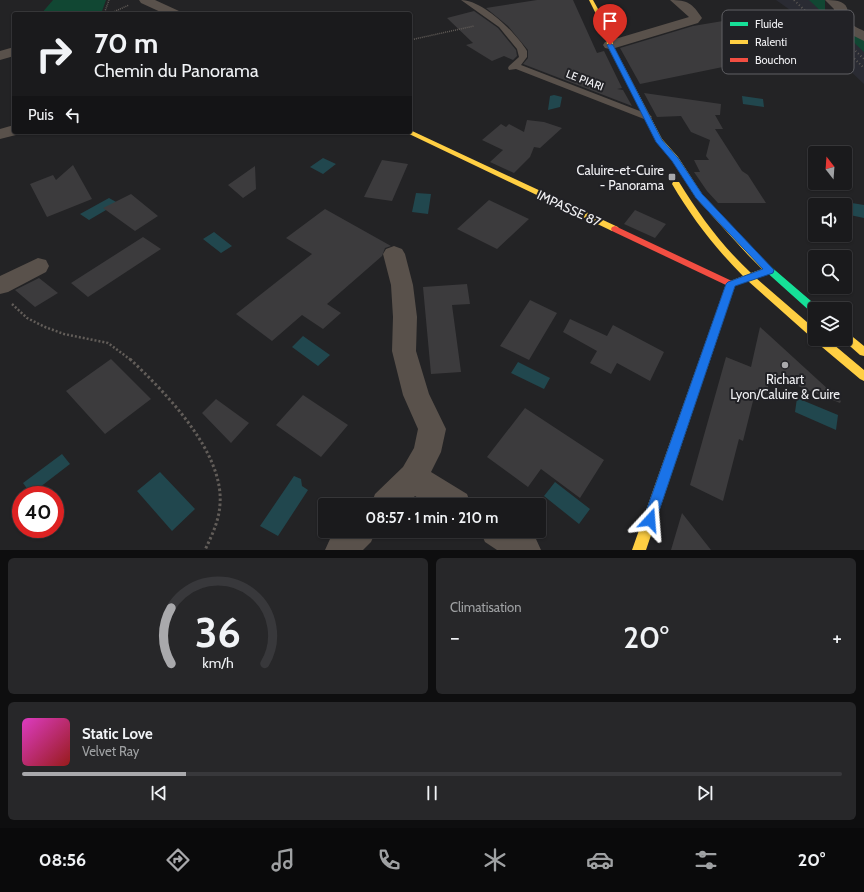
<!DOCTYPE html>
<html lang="fr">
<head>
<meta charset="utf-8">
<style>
	:root { --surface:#1a1a1c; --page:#272729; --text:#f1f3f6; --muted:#9fa1a3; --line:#38383b; --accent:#a9a9ac }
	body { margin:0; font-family:Cabin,sans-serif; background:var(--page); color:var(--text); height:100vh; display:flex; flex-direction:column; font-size:15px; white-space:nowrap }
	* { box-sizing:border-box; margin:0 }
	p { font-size:13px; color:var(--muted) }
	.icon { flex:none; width:22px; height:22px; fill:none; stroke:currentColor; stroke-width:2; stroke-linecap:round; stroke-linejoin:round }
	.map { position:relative; height:550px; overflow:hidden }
	.drawer { display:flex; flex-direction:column; gap:8px; padding:8px; background:#0e0e0f; flex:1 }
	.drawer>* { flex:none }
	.hud { position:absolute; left:12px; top:12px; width:400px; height:122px; border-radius:4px; box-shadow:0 1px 3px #0004,0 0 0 1px var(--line); background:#1a1a1c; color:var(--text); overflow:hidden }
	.needle { width:26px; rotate:343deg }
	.buttons { position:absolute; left:808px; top:146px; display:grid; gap:8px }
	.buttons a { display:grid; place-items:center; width:44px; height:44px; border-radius:4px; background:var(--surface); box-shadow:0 1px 3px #0004,0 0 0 1px var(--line); font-size:20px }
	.speed { position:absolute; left:12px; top:486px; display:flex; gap:8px; font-size:20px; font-weight:700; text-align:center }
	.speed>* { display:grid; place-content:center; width:52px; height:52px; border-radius:50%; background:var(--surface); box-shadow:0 1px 3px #0004,0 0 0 1px var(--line); line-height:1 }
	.speed .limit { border:6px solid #d22; background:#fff; color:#111 }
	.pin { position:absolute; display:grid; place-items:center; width:34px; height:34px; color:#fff; margin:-41px -17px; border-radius:50% 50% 50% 0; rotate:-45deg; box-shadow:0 0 4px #0007 }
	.pin .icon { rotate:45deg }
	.me { position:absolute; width:44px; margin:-22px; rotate:19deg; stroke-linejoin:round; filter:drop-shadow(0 0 3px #0008) }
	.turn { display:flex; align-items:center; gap:14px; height:84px; padding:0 16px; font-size:18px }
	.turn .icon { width:52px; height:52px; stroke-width:2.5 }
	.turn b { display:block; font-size:28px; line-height:34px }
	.then { display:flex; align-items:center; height:38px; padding:0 16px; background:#0003; gap:8px; font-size:15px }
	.big { font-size:30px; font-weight:600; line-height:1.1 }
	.drawer .widget { flex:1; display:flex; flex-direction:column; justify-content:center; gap:6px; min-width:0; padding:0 14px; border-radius:6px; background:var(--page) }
	.drawer .dial { align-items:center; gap:0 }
	.dial svg { height:104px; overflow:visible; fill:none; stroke:var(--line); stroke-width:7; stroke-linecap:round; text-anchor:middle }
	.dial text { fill:var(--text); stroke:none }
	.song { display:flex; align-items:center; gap:12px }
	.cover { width:48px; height:48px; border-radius:6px; background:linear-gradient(135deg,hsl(310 70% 55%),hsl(0 70% 35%)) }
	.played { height:4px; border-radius:2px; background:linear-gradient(90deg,var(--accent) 20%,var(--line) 20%) }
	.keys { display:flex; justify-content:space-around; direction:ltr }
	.heat { display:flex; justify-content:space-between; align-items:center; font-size:22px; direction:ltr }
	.drawer .tiles { flex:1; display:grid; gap:8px; grid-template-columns:1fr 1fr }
	.widget:last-child { grid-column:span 2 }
	.trip { position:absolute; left:318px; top:498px; width:228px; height:40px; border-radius:4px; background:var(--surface); box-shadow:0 1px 3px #0004,0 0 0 1px var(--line); font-weight:600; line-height:40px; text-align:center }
	.tabs { display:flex; height:64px; justify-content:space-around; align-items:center; background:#0a0a0b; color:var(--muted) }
	.tabs .icon { width:28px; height:28px }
	.tabs .on { color:var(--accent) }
	.tabs b { font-size:18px; color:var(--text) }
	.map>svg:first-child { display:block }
	.built { fill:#2a2b33 }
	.green { fill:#114733 }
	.water { fill:#21474e }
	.building { fill:#3c3b3d }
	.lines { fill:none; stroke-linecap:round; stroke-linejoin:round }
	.path-far2 { stroke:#625d59; stroke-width:1.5; stroke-dasharray:1 1; stroke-linecap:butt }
	.path-far1 { stroke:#625d59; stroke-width:2.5; stroke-dasharray:2 2; stroke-linecap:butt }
	.path { stroke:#625d59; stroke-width:3; stroke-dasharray:2.5 2.5; stroke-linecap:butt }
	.lane { fill:#59514b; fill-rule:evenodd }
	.street { fill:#59514b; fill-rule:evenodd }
	.fast { fill:#16e098; fill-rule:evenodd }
	.slow { fill:#ffcf43; fill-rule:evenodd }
	.jam { fill:#f24e42; fill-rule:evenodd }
	.rail { stroke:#5d5955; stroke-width:2; stroke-dasharray:1 2.5; stroke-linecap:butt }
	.route { fill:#1a73e8; stroke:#114b97 }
	.poi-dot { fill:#a9a9ac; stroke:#222226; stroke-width:1.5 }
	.labels { text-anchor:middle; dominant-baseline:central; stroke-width:4; stroke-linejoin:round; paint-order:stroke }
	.far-street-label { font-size:11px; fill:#f1f1f4; stroke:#222226 }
	.poi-label { font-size:13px; fill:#f1f1f4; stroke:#222226; text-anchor:end }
	.street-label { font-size:13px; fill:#f1f1f4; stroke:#222226 }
	.key { fill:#222226; stroke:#606064; stroke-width:1 }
	.key-label { font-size:11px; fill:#f1f1f4 }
</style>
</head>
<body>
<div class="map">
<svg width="864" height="550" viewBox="0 0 864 550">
	<rect width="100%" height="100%" fill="#232325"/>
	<path class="built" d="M776,0H825V10L830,17L864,36V84L845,66L779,19L793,12Z"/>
	<path class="green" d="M53,0H106L101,14H41Z
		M809,0H825V10L830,17L836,21L864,36V52Z"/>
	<path class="water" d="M554,95L562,97L560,107L548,110L550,96Z
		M742,96L763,99L764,107L743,104Z
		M323,158L336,164L323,174L310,167Z
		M416,193L431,194L428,214L412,212Z
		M109,198L118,203L89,220L80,214Z
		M822,198L864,205V218L845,214V205H824Z
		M214,232L232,246L221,253L203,239Z
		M303,336L330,355L318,366L292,347Z
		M518,362L550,378L544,389L511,373Z
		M797,398L838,415L836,430L795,412Z
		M62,454L70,464L31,494L23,483Z
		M160,472L195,509L172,531L137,491Z
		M294,476L301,479L302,486L308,490L278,536L260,526Z
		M555,482L590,509L579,524L544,496Z"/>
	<path class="building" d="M537,0H573L597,53L604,51L622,88L617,89L623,90L632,106L523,64L528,58V50L508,26L486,8Z
		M474,11L498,28L516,50L517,56L513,60L504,56L492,61L466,45L473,43L447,18Z
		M723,21L754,40L744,42L764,54L747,58L752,61L640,84L620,48L693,26Z
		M644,93L721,104L720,115H715L723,129H715L742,171L748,175L766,203H718L707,191L694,172H700L694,160H709L706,156L710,140L691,132L681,116L657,117Z
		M527,120L544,122L562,128L540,148L534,147L530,157L514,173L490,162L503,150L482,140L501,124L506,127L509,124L524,132Z
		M382,160L408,164L392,201L364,197Z
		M73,165L92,199L47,217L30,184L53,175L56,180Z
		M255,166L256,189L243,198L228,185Z
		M131,194L158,216L135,231L103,208Z
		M489,200L529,219L497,249L457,229Z
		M325,209L391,246L385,248L382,256L327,304L341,313L323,329L302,315L272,341L236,314L312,254L286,238Z
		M635,210L666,224L655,238L624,224Z
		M143,237L161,249L88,297L71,283Z
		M39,278L58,293L35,307L15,290Z
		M467,284L470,304L452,305L461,372L431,374L423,287Z
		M530,300L557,313L529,360L500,346Z
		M570,319L607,336L613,325L664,352L650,381L617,363L611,374L590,363L597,351L563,332Z
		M760,327L841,401L840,403L771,375L766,394L756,389L743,441L739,439L723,501L690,485L726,357L751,367Z
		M111,359L151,399L105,434L66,391Z
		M303,395L348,425L321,457L276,425Z
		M216,399L249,423L231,443L202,413Z
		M525,408L604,460L580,498L541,469L528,487L487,457Z
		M682,513L711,550H671Z"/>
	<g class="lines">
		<path class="path-far2" d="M104,14L109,0
			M109,14L129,5
			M410,40L474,26"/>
		<path class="path-far1" d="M12,304L27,318L45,327L64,334L108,343L131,360"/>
		<path class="path" d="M130,359C165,392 224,452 220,504C219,521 212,535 205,550"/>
		<path class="lane" d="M461,0C483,0 516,33 527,51V57L521,65L650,115L652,117L650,119H644L516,69L509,70L508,68L509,66L519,57L517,49L499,27Z"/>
		<path class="street" d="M139,0H155L179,11L181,14H165L141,3Z
			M670,0C688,0 692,3 702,18L698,23L615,48L610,49L605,48L603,45L605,42L689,17Z
			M825,0C833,0 844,0 847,8C848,11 846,14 847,18C850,25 858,28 864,31V41L842,30L834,16V9Z
			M14,47V56L0,60V51Z
			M14,125V132H21L20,134L0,139V129Z
			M394,246L402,249L405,254L413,285L417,317L416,351L429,394L446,429L441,452L431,472L467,494L471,505H429L415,496L407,505H371L375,494L403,467L414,448L418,429L403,395L392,351L393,317L391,285L383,254L386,249Z
			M38,258L46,260L49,266L46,272L8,292L0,294V276Z
			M338,531H376L371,542L363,550H325L330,539Z
			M480,531H524L536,539L541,550H497L485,542Z"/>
		<path class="fast" d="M766,264L769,265L818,307L819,309H815V314L812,313L763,269L762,267Z"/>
		<path class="slow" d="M589,0H593L612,34L613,45L662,139L678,157L702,194L773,270L772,272L756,278L815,329V339H827L864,370V381L860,379L816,342L815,339L812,338L748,281L735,286L646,550H632L726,284L728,282L743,276C715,248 692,218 672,184L673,182H679C700,216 722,246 751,273L762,269L748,255L696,198L672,160L657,141L607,45L606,34Z
			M410,130L618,227L619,229L618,231H612L405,132H410Z
			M845,332L848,333L864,346V356L860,355L842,339H845Z"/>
		<path class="jam" d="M615,226L734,282L736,284L734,286H728L612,231L611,229L612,227Z"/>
		<path class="rail" d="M794,0L864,68
			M825,22L864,59"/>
	</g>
	<path class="route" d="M610,43L613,45L662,140L678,158L702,194L774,270L773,273L735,286L656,520L654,525L650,527L645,525L643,520L726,284L728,282L763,269L708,211L696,198L672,161L656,142L607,45Z"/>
	<g class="poi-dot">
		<rect x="668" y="173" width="8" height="8" rx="2"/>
		<circle cx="785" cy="365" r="4"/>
	</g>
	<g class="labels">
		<g class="far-street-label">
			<text transform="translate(585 80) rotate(21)">LE PIARI</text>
		</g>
		<g class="poi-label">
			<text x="664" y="170">Caluire-et-Cuire<tspan x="664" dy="15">- Panorama</tspan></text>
			<text x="785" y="379" text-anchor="middle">Richart<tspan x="785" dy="15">Lyon/Caluire &amp; Cuire</tspan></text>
		</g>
		<g class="street-label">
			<text transform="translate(569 208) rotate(25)">IMPASSE 87</text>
		</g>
	</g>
	<rect x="722" y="10" width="132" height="64" rx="6" class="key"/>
	<rect x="730" y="22" width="18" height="4" fill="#16e098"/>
	<rect x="730" y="40" width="18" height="4" fill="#ffcf43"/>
	<rect x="730" y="58" width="18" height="4" fill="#f24e42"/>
	<g class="key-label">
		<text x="755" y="28">Fluide</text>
		<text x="755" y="46">Ralenti</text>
		<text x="755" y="64">Bouchon</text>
	</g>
</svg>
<div class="buttons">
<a><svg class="needle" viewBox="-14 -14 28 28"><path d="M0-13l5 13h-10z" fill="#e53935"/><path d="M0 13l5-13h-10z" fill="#9fa1a3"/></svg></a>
<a><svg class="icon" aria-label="sound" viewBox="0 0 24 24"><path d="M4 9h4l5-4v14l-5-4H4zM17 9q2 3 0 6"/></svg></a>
<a><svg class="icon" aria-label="search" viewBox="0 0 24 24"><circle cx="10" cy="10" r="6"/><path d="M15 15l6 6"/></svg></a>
<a><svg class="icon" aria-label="layers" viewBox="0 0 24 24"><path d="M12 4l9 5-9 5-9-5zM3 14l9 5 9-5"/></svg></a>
</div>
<div class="speed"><div class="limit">40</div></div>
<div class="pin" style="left:610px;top:45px;background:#d93025"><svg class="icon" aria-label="arrive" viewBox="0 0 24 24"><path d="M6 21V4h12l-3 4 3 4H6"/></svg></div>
<svg class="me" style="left:650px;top:520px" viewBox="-20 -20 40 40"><path d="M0-17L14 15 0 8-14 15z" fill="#1a73e8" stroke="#fff" stroke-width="4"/></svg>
<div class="trip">08:57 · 1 min · 210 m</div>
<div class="hud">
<div class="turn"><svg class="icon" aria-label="right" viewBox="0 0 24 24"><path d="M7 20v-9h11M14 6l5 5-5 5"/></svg><div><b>70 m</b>Chemin du Panorama</div></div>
<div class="then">Puis<svg class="icon" aria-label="left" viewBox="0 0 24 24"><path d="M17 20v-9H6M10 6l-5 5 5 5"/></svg></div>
</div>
</div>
<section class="drawer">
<div class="tiles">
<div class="widget dial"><svg viewBox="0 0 100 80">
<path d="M14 69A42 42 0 1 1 86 69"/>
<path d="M14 69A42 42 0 0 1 14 26" stroke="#a9a9ac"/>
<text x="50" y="56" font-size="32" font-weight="700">36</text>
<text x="50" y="72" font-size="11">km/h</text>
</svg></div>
<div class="widget"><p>Climatisation</p>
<div class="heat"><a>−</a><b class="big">20°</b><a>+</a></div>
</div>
<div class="widget">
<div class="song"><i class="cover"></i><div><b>Static Love</b><p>Velvet Ray</p></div></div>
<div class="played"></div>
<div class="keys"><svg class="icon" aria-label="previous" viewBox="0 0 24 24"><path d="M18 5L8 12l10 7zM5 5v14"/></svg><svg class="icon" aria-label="pause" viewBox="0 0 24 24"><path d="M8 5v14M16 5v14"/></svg><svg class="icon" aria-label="next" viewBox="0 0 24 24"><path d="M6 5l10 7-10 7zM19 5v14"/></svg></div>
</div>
</div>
</section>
<nav class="tabs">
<b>08:56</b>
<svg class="icon on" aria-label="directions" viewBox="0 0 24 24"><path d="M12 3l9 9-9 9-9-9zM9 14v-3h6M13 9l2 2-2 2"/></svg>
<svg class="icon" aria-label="music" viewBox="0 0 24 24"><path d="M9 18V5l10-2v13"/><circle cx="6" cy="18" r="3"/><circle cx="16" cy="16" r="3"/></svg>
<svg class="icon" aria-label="phone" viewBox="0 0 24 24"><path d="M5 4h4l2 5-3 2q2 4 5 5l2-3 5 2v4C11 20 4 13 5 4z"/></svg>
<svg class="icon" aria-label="climate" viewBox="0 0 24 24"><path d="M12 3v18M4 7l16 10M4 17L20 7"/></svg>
<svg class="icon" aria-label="car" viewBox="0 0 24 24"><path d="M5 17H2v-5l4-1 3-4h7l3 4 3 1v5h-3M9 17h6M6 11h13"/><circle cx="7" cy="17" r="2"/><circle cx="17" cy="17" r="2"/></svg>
<svg class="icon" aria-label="filters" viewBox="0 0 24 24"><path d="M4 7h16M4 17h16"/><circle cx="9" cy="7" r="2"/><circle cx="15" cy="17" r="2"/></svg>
<b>20°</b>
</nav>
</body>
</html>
